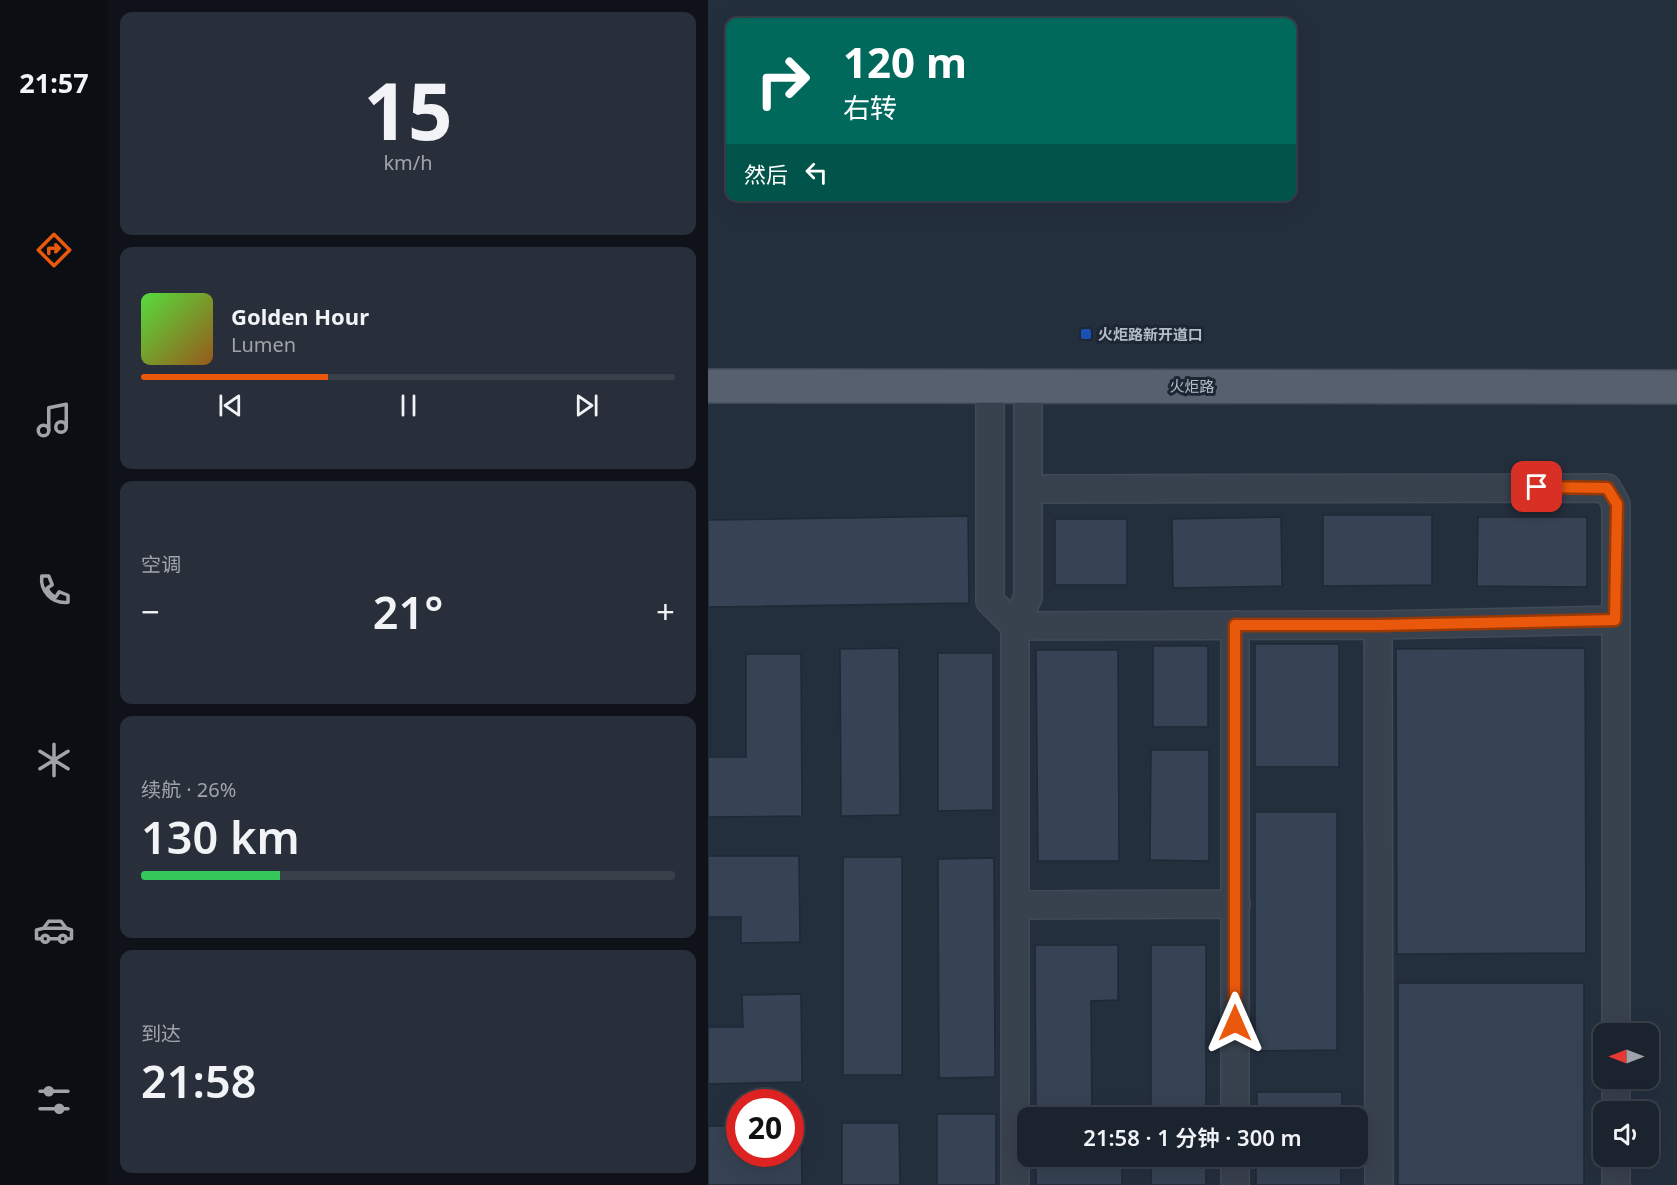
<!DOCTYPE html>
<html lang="zh">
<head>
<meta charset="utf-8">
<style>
	:root { --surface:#1b232e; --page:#282f3a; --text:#f1f3f6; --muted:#a0a4aa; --line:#39404a; --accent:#ea580c }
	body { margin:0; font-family:"Noto Sans","Noto Sans SC",sans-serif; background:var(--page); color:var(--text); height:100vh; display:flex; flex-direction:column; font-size:22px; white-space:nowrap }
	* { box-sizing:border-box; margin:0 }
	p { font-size:20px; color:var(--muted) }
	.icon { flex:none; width:33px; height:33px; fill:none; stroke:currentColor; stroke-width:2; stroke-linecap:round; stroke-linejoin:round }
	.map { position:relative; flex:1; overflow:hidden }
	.sheet { display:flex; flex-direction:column; gap:12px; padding:12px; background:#0f1319; width:600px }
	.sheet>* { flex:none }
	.top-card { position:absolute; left:18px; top:18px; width:570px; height:183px; border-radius:12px; box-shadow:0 6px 24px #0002,0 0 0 2px var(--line); background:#00695c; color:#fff; overflow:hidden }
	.needle { width:39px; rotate:270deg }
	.controls { position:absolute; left:885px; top:1023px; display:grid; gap:12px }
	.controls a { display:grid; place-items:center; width:66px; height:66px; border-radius:12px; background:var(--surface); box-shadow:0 6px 24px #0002,0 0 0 2px var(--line); font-size:30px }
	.speed { position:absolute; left:18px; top:1089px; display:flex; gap:12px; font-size:30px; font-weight:700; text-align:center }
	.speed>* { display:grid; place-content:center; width:78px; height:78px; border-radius:50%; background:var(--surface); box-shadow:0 6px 24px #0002,0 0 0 2px var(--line); line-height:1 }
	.speed .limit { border:9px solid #d22; background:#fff; color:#111 }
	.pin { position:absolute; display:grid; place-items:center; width:51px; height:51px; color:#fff; margin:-26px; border-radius:12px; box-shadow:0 3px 9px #0006 }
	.me { position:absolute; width:66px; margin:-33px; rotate:0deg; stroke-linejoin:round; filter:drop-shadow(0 0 4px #0008) }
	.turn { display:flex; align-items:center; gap:21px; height:126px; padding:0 18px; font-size:27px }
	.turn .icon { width:78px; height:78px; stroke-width:2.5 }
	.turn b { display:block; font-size:42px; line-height:51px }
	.then { display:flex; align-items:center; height:57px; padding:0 18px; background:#0003; gap:12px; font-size:22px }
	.big { font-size:45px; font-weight:600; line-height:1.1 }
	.sheet .tile { flex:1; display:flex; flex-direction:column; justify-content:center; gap:9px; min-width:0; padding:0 21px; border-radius:12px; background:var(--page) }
	.sheet .dial { align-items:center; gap:0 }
	.dial b { font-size:78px; line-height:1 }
	.song { display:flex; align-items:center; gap:18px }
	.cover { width:72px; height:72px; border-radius:9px; background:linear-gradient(135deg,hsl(110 70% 55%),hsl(30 70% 35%)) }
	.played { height:6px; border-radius:3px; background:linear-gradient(90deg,var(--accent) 35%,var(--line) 35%) }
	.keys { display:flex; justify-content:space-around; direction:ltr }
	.heat { display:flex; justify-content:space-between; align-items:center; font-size:33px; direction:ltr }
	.charge { height:9px; border-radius:4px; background:linear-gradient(90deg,#34c759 26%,var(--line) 0) }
	.trip { position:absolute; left:309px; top:1107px; width:351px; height:60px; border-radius:12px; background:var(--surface); box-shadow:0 6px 24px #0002,0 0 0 2px var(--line); font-weight:600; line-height:60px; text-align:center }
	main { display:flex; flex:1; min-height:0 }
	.tabs { display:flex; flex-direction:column; width:108px; justify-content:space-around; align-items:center; background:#0b0e12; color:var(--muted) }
	.tabs .icon { width:42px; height:42px }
	.tabs .current { color:var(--accent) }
	.tabs b { font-size:27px; color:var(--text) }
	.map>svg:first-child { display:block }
	.building { fill:#364354; stroke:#1f2835; stroke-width:1.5 }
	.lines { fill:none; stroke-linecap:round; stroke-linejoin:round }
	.minor-casing { stroke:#414a57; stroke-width:30 }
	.major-casing { stroke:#414a57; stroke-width:36 }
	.minor { stroke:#38414e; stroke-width:27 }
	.major { stroke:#56606e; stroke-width:33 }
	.route-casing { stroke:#983908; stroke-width:15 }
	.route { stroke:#ea580c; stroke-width:10 }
	.transit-dot { fill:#1a4fb4; stroke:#1d2633; stroke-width:2 }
	.labels { text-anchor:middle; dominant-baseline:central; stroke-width:6; stroke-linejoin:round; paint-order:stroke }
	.poi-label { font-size:15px; font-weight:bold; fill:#b4bcc9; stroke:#1d2633; text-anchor:start }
	.street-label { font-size:15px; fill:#b4bcc9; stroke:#1d2633 }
</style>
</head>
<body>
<main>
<nav class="tabs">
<b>21:57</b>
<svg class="icon current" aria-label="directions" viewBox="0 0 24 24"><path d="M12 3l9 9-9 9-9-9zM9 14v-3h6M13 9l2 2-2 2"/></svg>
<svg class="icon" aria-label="music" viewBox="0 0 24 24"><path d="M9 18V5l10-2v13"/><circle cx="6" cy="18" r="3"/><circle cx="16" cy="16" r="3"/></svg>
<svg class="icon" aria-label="phone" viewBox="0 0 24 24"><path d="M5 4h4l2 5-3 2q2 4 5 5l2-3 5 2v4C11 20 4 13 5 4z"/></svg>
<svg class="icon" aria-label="climate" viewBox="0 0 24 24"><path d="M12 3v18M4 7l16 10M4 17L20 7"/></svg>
<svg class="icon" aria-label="car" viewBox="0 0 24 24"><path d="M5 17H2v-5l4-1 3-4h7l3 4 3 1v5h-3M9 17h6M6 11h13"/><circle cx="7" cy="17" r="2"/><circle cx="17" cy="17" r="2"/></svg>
<svg class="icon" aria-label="filters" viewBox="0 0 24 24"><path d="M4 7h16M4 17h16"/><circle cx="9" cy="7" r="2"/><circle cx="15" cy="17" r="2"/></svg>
</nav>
<section class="sheet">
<div class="tile dial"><b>15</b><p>km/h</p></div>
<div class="tile">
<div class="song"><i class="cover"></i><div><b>Golden Hour</b><p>Lumen</p></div></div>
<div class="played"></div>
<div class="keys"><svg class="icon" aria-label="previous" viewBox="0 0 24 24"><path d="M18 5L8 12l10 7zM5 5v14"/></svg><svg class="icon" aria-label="pause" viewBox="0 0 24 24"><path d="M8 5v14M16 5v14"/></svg><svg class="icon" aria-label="next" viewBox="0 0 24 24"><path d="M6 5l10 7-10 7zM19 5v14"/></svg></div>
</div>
<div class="tile"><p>空调</p>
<div class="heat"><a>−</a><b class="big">21°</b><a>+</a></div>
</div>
<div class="tile"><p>续航 · 26%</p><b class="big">130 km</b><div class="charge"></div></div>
<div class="tile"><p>到达</p><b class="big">21:58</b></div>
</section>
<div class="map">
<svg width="969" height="1185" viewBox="0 0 969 1185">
	<rect width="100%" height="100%" fill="#242f3e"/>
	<path class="building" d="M615,515H724V585L615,586Z
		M260,516L261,603L0,607V520Z
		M573,517L574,586L465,588L464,519Z
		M770,517H879V587L769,586Z
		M347,519H419V585H347Z
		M547,644H631V767H547Z
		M445,646H500V727H445Z
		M191,648L192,815L133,816L132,649Z
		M877,648L878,953L689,954L688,649Z
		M328,650H410L411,861H330Z
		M0,652H2V757H38V654H93L94,816L0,817Z
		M230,653H285V810L230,811Z
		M443,750H501V861L442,860Z
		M547,812H629V1050L547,1051Z
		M0,856H91L92,942L33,943V917H0Z
		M135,857H194V1075H135Z
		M286,858L287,1077L231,1078L230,859Z
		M327,945H410V1000L383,1001L384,1118H328Z
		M443,945H498V1118H443Z
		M690,983H876V1185H690Z
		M93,994L94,1082L0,1084V1027H35L34,995Z
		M549,1092H634V1118H549Z
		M229,1114H288V1185H229Z
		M134,1123H191L192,1185H134Z
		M82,1125H93L94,1185H0V1126H32V1154H82Z
		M328,1156H414V1185H328Z
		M443,1156H498V1185H443Z
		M548,1156H633V1185H548Z"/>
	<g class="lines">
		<g class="minor-casing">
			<path id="minor" d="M282,387V601L307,626L320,597V386
				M321,489L899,488L908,504V1034
				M527,625V1118
				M670,625L671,1185
				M307,905L528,904
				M908,1078V1112
				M908,1156V1185
				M307,1185V626L670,625L907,620
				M527,1185V1156"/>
		</g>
		<g class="major-casing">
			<path id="major" d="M0,386L969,387"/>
		</g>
		<use href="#minor" class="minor"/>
		<use href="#major" class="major"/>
	</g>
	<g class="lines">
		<g class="route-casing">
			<path id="route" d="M527,1023V625H670L907,620L909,504L899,488L829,487"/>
		</g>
		<use href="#route" class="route"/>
	</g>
	<rect class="transit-dot" x="372" y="328" width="12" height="12" rx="3"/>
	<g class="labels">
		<g class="poi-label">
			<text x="390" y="334">火炬路新开道口</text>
		</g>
		<g class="street-label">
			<text x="484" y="386">火炬路</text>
		</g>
	</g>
</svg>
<div class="controls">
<a><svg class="needle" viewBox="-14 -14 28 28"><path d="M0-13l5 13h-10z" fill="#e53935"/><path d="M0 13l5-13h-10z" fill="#a0a4aa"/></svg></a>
<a><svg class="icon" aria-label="sound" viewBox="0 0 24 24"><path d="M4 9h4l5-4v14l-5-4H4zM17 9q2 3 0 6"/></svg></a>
</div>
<div class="speed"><div class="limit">20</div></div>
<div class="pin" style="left:829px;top:487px;background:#d93025"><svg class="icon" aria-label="arrive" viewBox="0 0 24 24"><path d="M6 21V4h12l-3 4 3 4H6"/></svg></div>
<svg class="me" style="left:527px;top:1023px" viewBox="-20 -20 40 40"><path d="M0-17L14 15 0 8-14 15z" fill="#ea580c" stroke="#fff" stroke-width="4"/></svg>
<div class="trip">21:58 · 1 分钟 · 300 m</div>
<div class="top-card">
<div class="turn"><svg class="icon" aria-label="right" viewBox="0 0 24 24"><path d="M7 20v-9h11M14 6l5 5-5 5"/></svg><div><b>120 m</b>右转</div></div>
<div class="then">然后<svg class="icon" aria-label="left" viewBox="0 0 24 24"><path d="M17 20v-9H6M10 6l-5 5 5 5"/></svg></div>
</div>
</div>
</main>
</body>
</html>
